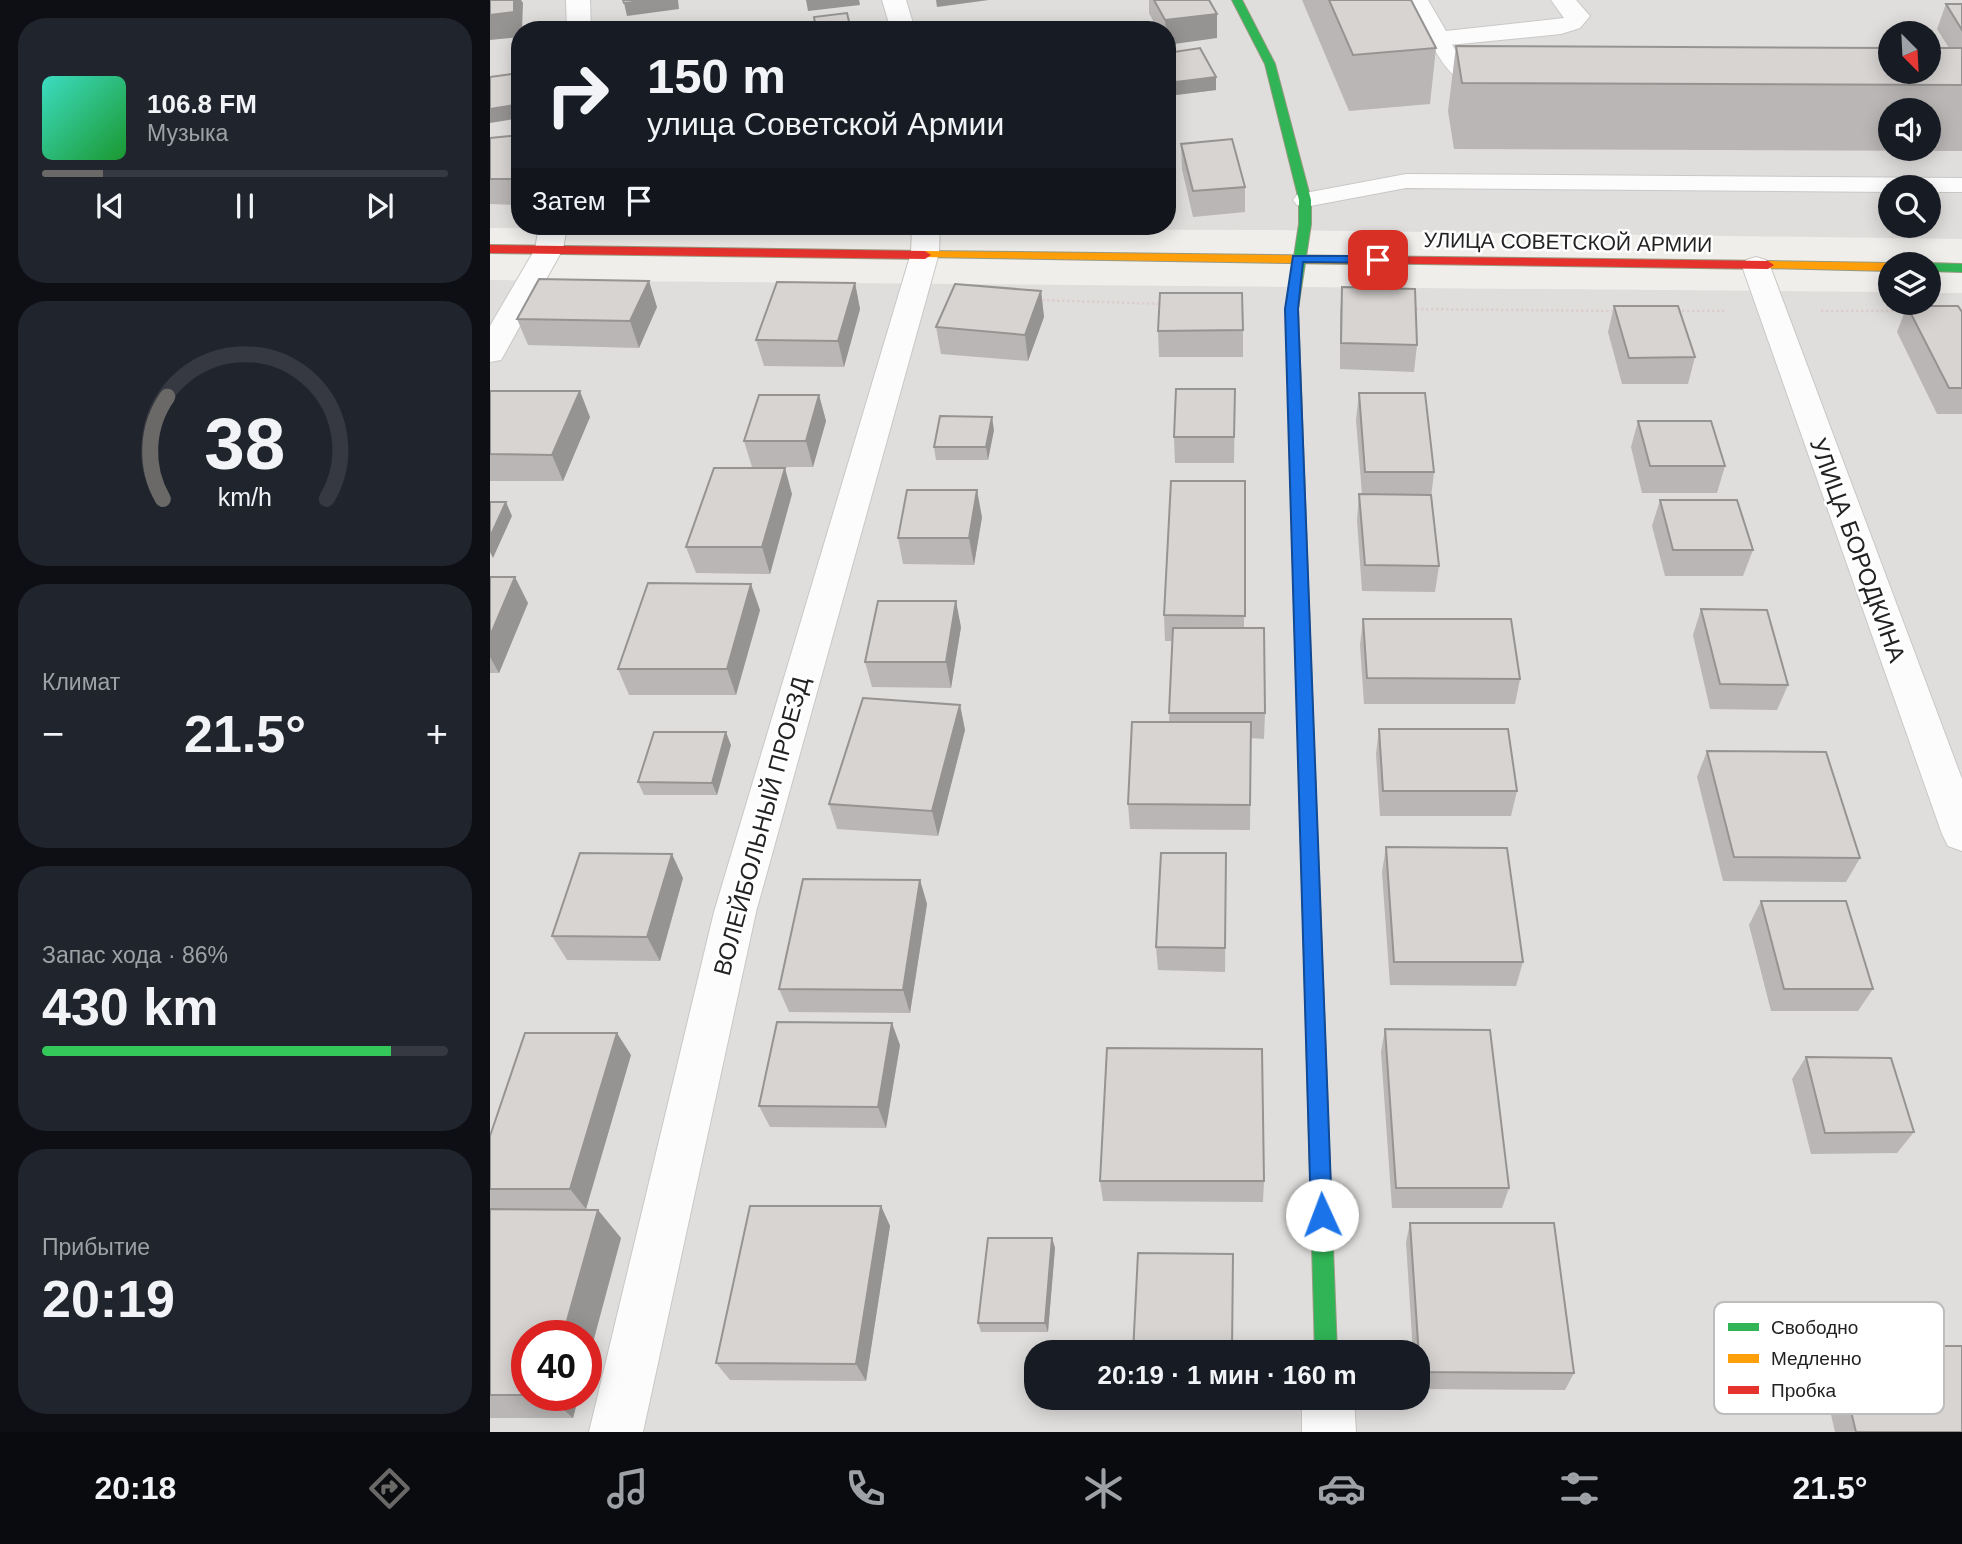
<!DOCTYPE html>
<html lang="ru">
<head>
<meta charset="utf-8">
<style>
	:root { --surface:#171b24; --page:#20242c; --text:#f1f3f6; --muted:#9ea1a6; --line:#363941; --accent:#6a6968 }
	body { margin:0; font-family:Arial,sans-serif; background:var(--page); color:var(--text); height:100vh; display:flex; flex-direction:column; font-size:26px; white-space:nowrap }
	* { box-sizing:border-box; margin:0 }
	p { font-size:23px; color:var(--muted) }
	.icon { flex:none; width:38px; height:38px; fill:none; stroke:currentColor; stroke-width:2; stroke-linecap:round; stroke-linejoin:round }
	.map { position:relative; flex:1; overflow:hidden }
	.panel { display:flex; flex-direction:column; gap:18px; padding:18px; background:#0d0f14; width:490px }
	.panel>* { flex:none }
	.banner { position:absolute; left:21px; top:21px; width:665px; height:214px; border-radius:28px; box-shadow:0 4px 18px #0003; background:#171b24; color:var(--text); overflow:hidden }
	.needle { width:46px; rotate:156deg }
	.buttons { position:absolute; left:1388px; top:21px; display:grid; gap:14px }
	.buttons a { display:grid; place-items:center; width:63px; height:63px; border-radius:50%; background:var(--surface); box-shadow:0 4px 18px #0003; font-size:35px }
	.speed { position:absolute; left:21px; top:1320px; display:flex; gap:14px; font-size:35px; font-weight:700; text-align:center }
	.speed>* { display:grid; place-content:center; width:91px; height:91px; border-radius:50%; background:var(--surface); box-shadow:0 4px 18px #0003; line-height:1 }
	.speed .limit { border:10px solid #d22; background:#fff; color:#111 }
	.pin { position:absolute; display:grid; place-items:center; width:60px; height:60px; color:#fff; margin:-30px; border-radius:14px; box-shadow:0 4px 10px #0006 }
	.me { position:absolute; width:77px; margin:-38px; rotate:358deg; stroke-linejoin:round; filter:drop-shadow(0 0 5px #0008) }
	.turn { display:flex; align-items:center; gap:24px; height:147px; padding:0 21px; font-size:32px }
	.turn .icon { width:91px; height:91px; stroke-width:2.5 }
	.turn b { display:block; font-size:49px; line-height:60px }
	.then { display:flex; align-items:center; height:66px; padding:0 21px; background:#0003; gap:14px; font-size:26px }
	.big { font-size:52px; font-weight:700; line-height:1.1 }
	.panel .widget { flex:1; display:flex; flex-direction:column; justify-content:center; gap:10px; min-width:0; padding:0 24px; border-radius:28px; background:var(--page) }
	.panel .dial { align-items:center; gap:0 }
	.dial svg { height:182px; overflow:visible; fill:none; stroke:var(--line); stroke-width:7; stroke-linecap:round; text-anchor:middle }
	.dial text { fill:var(--text); stroke:none }
	.song { display:flex; align-items:center; gap:21px }
	.cover { width:84px; height:84px; border-radius:10px; background:linear-gradient(135deg,hsl(170 70% 55%),hsl(130 70% 35%)) }
	.played { height:7px; border-radius:4px; background:linear-gradient(90deg,var(--accent) 15%,var(--line) 15%) }
	.keys { display:flex; justify-content:space-around; direction:ltr }
	.heat { display:flex; justify-content:space-between; align-items:center; font-size:38px; direction:ltr }
	.charge { height:10px; border-radius:5px; background:linear-gradient(90deg,#34c759 86%,var(--line) 0) }
	.trip { position:absolute; left:534px; top:1340px; width:406px; height:70px; border-radius:28px; background:var(--surface); box-shadow:0 4px 18px #0003; font-weight:700; line-height:70px; text-align:center }
	.menu { display:flex; height:112px; justify-content:space-around; align-items:center; background:#090b0e; color:var(--muted) }
	.menu .icon { width:49px; height:49px }
	.menu .current { color:var(--accent) }
	.menu b { font-size:32px; color:var(--text) }
	main { display:flex; flex:1; min-height:0 }
	.map>svg:first-child { display:block }
	.residential { fill:#dfdedc; fill-rule:evenodd }
	.lines { fill:none; stroke-linecap:round; stroke-linejoin:round }
	.lane-casing { stroke:#c9c8c7; stroke-width:2 }
	.street-casing { stroke:#c9c8c7; stroke-width:2 }
	.fast-casing { stroke:#999a82; stroke-width:2 }
	.slow-casing { stroke:#999a82; stroke-width:2 }
	.jam-casing { stroke:#999a82; stroke-width:2 }
	.path { stroke:#dccecd; stroke-width:2.5; stroke-dasharray:2.5 2.5; stroke-linecap:butt }
	.lane { fill:#fdfcfc; fill-rule:evenodd }
	.street { fill:#fdfcfc; fill-rule:evenodd }
	.fast { fill:#30b455; fill-rule:evenodd }
	.slow { fill:#ff9f0a; fill-rule:evenodd }
	.jam { fill:#e5322d; fill-rule:evenodd }
	.wall { fill:#b9b6b5; fill-rule:evenodd }
	.shaded-wall { fill:#969493 }
	.building { fill:#d7d4d2; stroke:#969493; stroke-width:2 }
	.route { fill:#1a73e8; stroke:#114b97; stroke-width:2 }
	.labels { text-anchor:middle; dominant-baseline:central; stroke-width:5; stroke-linejoin:round; paint-order:stroke }
	.far-street-label { font-size:21px; fill:#222; stroke:#fff }
	.street-label { font-size:24px; fill:#222; stroke:#fff }
	.key { fill:#fff; stroke:#bdbdbd; stroke-width:2 }
	.key-label { font-size:19px; fill:#222 }
</style>
</head>
<body>
<main>
<section class="panel">
<div class="widget">
<div class="song"><i class="cover"></i><div><b>106.8 FM</b><p>Музыка</p></div></div>
<div class="played"></div>
<div class="keys"><svg class="icon" aria-label="previous" viewBox="0 0 24 24"><path d="M18 5L8 12l10 7zM5 5v14"/></svg><svg class="icon" aria-label="pause" viewBox="0 0 24 24"><path d="M8 5v14M16 5v14"/></svg><svg class="icon" aria-label="next" viewBox="0 0 24 24"><path d="M6 5l10 7-10 7zM19 5v14"/></svg></div>
</div>
<div class="widget dial"><svg viewBox="0 0 100 80">
<path d="M14 69A42 42 0 1 1 86 69"/>
<path d="M14 69A42 42 0 0 1 16 24" stroke="#6a6968"/>
<text x="50" y="56" font-size="32" font-weight="700">38</text>
<text x="50" y="72" font-size="11">km/h</text>
</svg></div>
<div class="widget"><p>Климат</p>
<div class="heat"><a>−</a><b class="big">21.5°</b><a>+</a></div>
</div>
<div class="widget"><p>Запас хода · 86%</p><b class="big">430 km</b><div class="charge"></div></div>
<div class="widget"><p>Прибытие</p><b class="big">20:19</b></div>
</section>
<div class="map">
<svg width="1472" height="1432" viewBox="0 0 1472 1432">
	<rect width="100%" height="100%" fill="#f0eeeb"/>
	<path class="residential" d="M0,0H1472V239L781,230L0,228ZM30,30H677V226H30ZM1400,33H1438V72H1400ZM1400,110H1438V149H1400ZM1400,187H1438V226H1400Z
		M0,280L1400,292V303H1438L1439,293H1472V1432H0ZM37,1335H96V1395H37ZM546,1353H928V1398H546Z"/>
	<g class="lines">
		<g class="lane-casing">
			<path id="lane" d="M949,33L956,35L976,67L987,73L1012,76L1015,81L1012,86C972,95 955,70 939,39Z
				M916,174L1472,178V192H1438V187H1400V192L916,188L815,207L807,205L803,200L807,195L815,193Z"/>
		</g>
		<g class="street-casing">
			<path id="street" d="M76,0H100L101,30H77Z
				M392,0H416L425,30H401Z
				M914,0H938L956,31L1074,18L1061,0H1086L1100,16L1090,28L1071,34L949,46L940,44Z
				M49,226H77L73,249L15,353L11,360L0,362V326L45,249Z
				M422,226H450L449,253L266,912L153,1432H99L224,912L421,253Z
				M1266,257L1276,260L1280,266L1472,779V851L1458,846L1452,834L1252,266L1256,260Z
				M812,1398H864L866,1432H812Z"/>
		</g>
		<g class="fast-casing">
			<path id="fast" d="M742,0H752L785,64L821,200V224L808,309L815,500L808,505L801,500L796,309L809,224V200L775,64Z
				M1438,263L1472,264V272L1438,271V264H1435Z
				M817,768L823,769L825,774L847,1353H825L809,774L811,769Z"/>
		</g>
		<g class="slow-casing">
			<path id="slow" d="M435,251L864,256L870,260L864,264L431,257V253Z
				M1278,261L1400,263L1403,264H1400V271L1274,268L1272,265Z"/>
		</g>
		<g class="jam-casing">
			<path id="jam" d="M0,245L435,251L441,255L435,259L0,253Z
				M864,256L1278,261L1284,265L1278,269L860,263V257Z
				M808,495L815,500L825,774L823,779H811L809,774L801,500Z"/>
		</g>
		<path class="path" d="M547,300L674,304
			M921,309L1126,311
			M1187,311H1234
			M1331,311H1420"/>
		<use href="#lane" class="lane"/>
		<use href="#street" class="street"/>
		<use href="#fast" class="fast"/>
		<use href="#slow" class="slow"/>
		<use href="#jam" class="jam"/>
	</g>
	<path class="wall" d="M659,0H719L727,38L677,30H668L659,13Z
		M812,0H921L946,48L940,104L859,111Z
		M1456,4H1472V151L964,149L958,111L966,46L1459,48L1447,29ZM1400,110H1438V149H1400Z
		M677,53L726,77V90L686,95L677,79Z
		M30,135V205L0,204V138Z
		M691,144L755,187V212L703,217L692,169Z
		M365,283L370,309L354,367L274,366L266,340Z
		M852,287L927,345L924,372L850,369V313Z
		M551,291L554,317L538,361L451,354L446,327Z
		M1124,306L1205,357L1198,384H1132L1118,332Z
		M1417,306L1472,312V414H1447L1407,332Z
		M167,307L149,348L38,345L27,319Z
		M753,330V357H669L668,331Z
		M745,389L744,463H685L684,437Z
		M0,391L100,417L73,481H0Z
		M869,393L944,472L941,498L949,566L945,592L872,591L867,520L869,494H872L866,420Z
		M329,395L336,421L323,467H262L254,441Z
		M1148,421L1235,466L1227,493H1152L1141,447Z
		M504,430L498,460H446L444,447Z
		M755,481L754,628L775,713L774,739L761,738L760,830L640,829L638,804L679,722L682,641H675L674,615Z
		M302,494L280,574L206,573L196,547Z
		M1170,500L1263,550L1253,576H1175L1162,526Z
		M492,517L484,565L413,564L408,538Z
		M0,577L38,603L9,673H0Z
		M1211,609L1298,685L1287,710L1220,709L1203,635Z
		M270,610L246,695H139L128,669Z
		M873,619L1030,679L1025,704H874L870,645Z
		M471,627L461,688L382,687L375,662Z
		M470,705L475,730L448,836L347,829L339,804Z
		M889,729L1027,791L1021,816H890L886,754Z
		M241,745L227,795H154L148,782Z
		M1217,751L1370,858L1356,882L1233,881L1207,777Z
		M896,847L1033,962L1026,986L900,985L892,872Z
		M736,853L735,972L668,970L666,947Z
		M193,878L170,961L77,960L62,936Z
		M430,880L437,904L420,1013L299,1012L289,989Z
		M1271,901L1383,989L1368,1011H1281L1259,925Z
		M895,1029L1019,1188L1012,1208H902L891,1052Z
		M410,1045L396,1128L280,1127L269,1106Z
		M141,1055L96,1209H20L108,1210L131,1238L83,1418H0V1136Z
		M1316,1057L1424,1132L1407,1153L1321,1154L1302,1079Z
		M610,1181H774L773,1202L613,1201Z
		M391,1206L400,1226L376,1381L240,1380L226,1363Z
		M920,1223L1084,1373L1075,1390L928,1389V1353H923L916,1242Z
		M562,1238L565,1248L558,1332H491L488,1323Z
		M1345,1346L1472,1432H1345L1329,1363Z"/>
	<path class="shaded-wall" d="M24,0H31L33,3L32,30H30V37L0,40V15Z
		M160,0H188L189,9L137,16L134,3Z
		M316,0H369L370,5L318,11Z
		M446,0H499L447,7Z
		M727,14V38L677,45V30H676L675,20Z
		M726,77V90L686,95V82Z
		M30,104V118L0,123V109Z
		M159,281L167,307L149,348L140,321Z
		M365,283L370,309L354,367L348,341Z
		M551,291L554,317L538,361L535,335Z
		M90,391L100,417L73,481L62,455Z
		M329,395L336,421L323,467L316,441Z
		M502,417L504,430L498,460L496,447Z
		M295,468L302,494L280,574L272,547Z
		M487,490L492,517L484,565L479,538Z
		M16,502L22,516L3,558L0,552V537Z
		M25,577L38,603L9,673L0,657V636Z
		M261,584L270,610L246,695L237,669Z
		M466,601L471,627L461,688L456,662Z
		M470,705L475,730L448,836L442,811Z
		M236,732L241,745L227,795L222,783Z
		M182,854L193,878L170,961L157,937Z
		M430,880L437,904L420,1013L413,990Z
		M402,1023L410,1045L396,1128L388,1107Z
		M127,1033L141,1055L96,1209L80,1189Z
		M391,1206L400,1226L376,1381L366,1364Z
		M108,1210L131,1238L96,1368V1335H73Z
		M562,1238L565,1248L558,1332L555,1323Z
		M57,1395H89L83,1418Z"/>
	<path class="building" d="M0,0H24V12L0,15Z
		M133,0H160L134,3Z
		M664,0H719L727,14L675,20Z
		M839,0H921L946,48L863,55Z
		M1456,4H1472V30Z
		M357,13L361,30H326L324,17Z
		M182,25L183,30H143Z
		M966,46L1400,48V72H1438V48H1472V85L972,83Z
		M710,48L726,77L686,82L677,67V53Z
		M30,73V104L0,109V77Z
		M30,135V169L28,179H0V138Z
		M742,139L755,187L703,191L691,144Z
		M49,279L159,281L140,321L27,319Z
		M287,282L365,283L348,341L266,340Z
		M465,284L551,291L535,335L446,327Z
		M852,287L925,289L927,345L851,343Z
		M670,293H752L753,330L668,331Z
		M1124,306H1188L1205,357L1139,358Z
		M1417,306H1468L1472,312V388H1459Z
		M686,389H745L744,437H684Z
		M0,391H90L62,455L0,454Z
		M869,393H935L944,472H875Z
		M269,395H329L316,441H254Z
		M450,416L502,417L496,447H444Z
		M1148,421H1221L1235,466H1160Z
		M224,468H295L272,547H196Z
		M681,481H755V616L674,615Z
		M417,490H487L479,538H408Z
		M869,494L941,495L949,566L875,565Z
		M1170,500H1247L1263,550H1183Z
		M0,502H16L0,537Z
		M0,577H25L0,636Z
		M158,583L261,584L237,669H128Z
		M388,601H466L456,662H375Z
		M1211,609L1277,610L1298,685L1230,684Z
		M873,619H1021L1030,679L877,678Z
		M683,628H774L775,713H679Z
		M373,698L470,705L442,811L339,804Z
		M642,722H761L760,805L638,804Z
		M889,729H1018L1027,791H893Z
		M164,732H236L222,783L148,782Z
		M1217,751L1336,752L1370,858L1244,857Z
		M896,847L1017,848L1033,962H904Z
		M90,853L182,854L157,937L62,936Z
		M671,853H736L735,948L666,947Z
		M313,879L430,880L413,990L289,989Z
		M1271,901H1356L1383,989H1294Z
		M287,1022L402,1023L388,1107L269,1106Z
		M895,1029L1000,1030L1019,1188H906Z
		M35,1033H127L80,1189H0V1136Z
		M617,1048L772,1049L774,1181H610Z
		M1316,1057L1401,1058L1424,1132L1335,1133Z
		M260,1206H391L366,1364L226,1363Z
		M0,1209L108,1210L73,1335H37V1395H0Z
		M920,1223H1064L1084,1373L930,1372Z
		M498,1238H562L555,1323H488Z
		M648,1253L743,1254L742,1353H643Z
		M1345,1346H1472V1432H1366Z"/>
	<path class="route" d="M803,256H888L894,260L888,263L813,262L808,309L842,1215L839,1222L832,1225L824,1222L821,1215L795,309Z"/>
	<g class="labels">
		<g class="far-street-label">
			<text transform="translate(1078 242) rotate(1)">УЛИЦА СОВЕТСКОЙ АРМИИ</text>
		</g>
		<g class="street-label">
			<text transform="translate(1368 550) rotate(70)">УЛИЦА БОРОДКИНА</text>
			<text transform="translate(271 826) rotate(-75)">ВОЛЕЙБОЛЬНЫЙ ПРОЕЗД</text>
		</g>
	</g>
	<rect x="1224" y="1302" width="230" height="112" rx="10" class="key"/>
	<rect x="1238" y="1323" width="31" height="8" fill="#30b455"/>
	<rect x="1238" y="1354" width="31" height="9" fill="#ff9f0a"/>
	<rect x="1238" y="1386" width="31" height="8" fill="#e5322d"/>
	<g class="key-label">
		<text x="1281" y="1334">Свободно</text>
		<text x="1281" y="1365">Медленно</text>
		<text x="1281" y="1397">Пробка</text>
	</g>
</svg>
<div class="buttons">
<a><svg class="needle" viewBox="-14 -14 28 28"><path d="M0-13l5 13h-10z" fill="#e53935"/><path d="M0 13l5-13h-10z" fill="#9ea1a6"/></svg></a>
<a><svg class="icon" aria-label="sound" viewBox="0 0 24 24"><path d="M4 9h4l5-4v14l-5-4H4zM17 9q2 3 0 6"/></svg></a>
<a><svg class="icon" aria-label="search" viewBox="0 0 24 24"><circle cx="10" cy="10" r="6"/><path d="M15 15l6 6"/></svg></a>
<a><svg class="icon" aria-label="layers" viewBox="0 0 24 24"><path d="M12 4l9 5-9 5-9-5zM3 14l9 5 9-5"/></svg></a>
</div>
<div class="speed"><div class="limit">40</div></div>
<div class="pin" style="left:888px;top:260px;background:#d93025"><svg class="icon" aria-label="arrive" viewBox="0 0 24 24"><path d="M6 21V4h12l-3 4 3 4H6"/></svg></div>
<svg class="me" style="left:832px;top:1215px" viewBox="-20 -20 40 40"><circle r="19" fill="#fff"/><path d="M0-13L10 11 0 6-10 11z" fill="#1a73e8"/></svg>
<div class="trip">20:19 · 1 мин · 160 m</div>
<div class="banner">
<div class="turn"><svg class="icon" aria-label="right" viewBox="0 0 24 24"><path d="M7 20v-9h11M14 6l5 5-5 5"/></svg><div><b>150 m</b>улица Советской Армии</div></div>
<div class="then">Затем<svg class="icon" aria-label="arrive" viewBox="0 0 24 24"><path d="M6 21V4h12l-3 4 3 4H6"/></svg></div>
</div>
</div>
</main>
<nav class="menu">
<b>20:18</b>
<svg class="icon current" aria-label="directions" viewBox="0 0 24 24"><path d="M12 3l9 9-9 9-9-9zM9 14v-3h6M13 9l2 2-2 2"/></svg>
<svg class="icon" aria-label="music" viewBox="0 0 24 24"><path d="M9 18V5l10-2v13"/><circle cx="6" cy="18" r="3"/><circle cx="16" cy="16" r="3"/></svg>
<svg class="icon" aria-label="phone" viewBox="0 0 24 24"><path d="M5 4h4l2 5-3 2q2 4 5 5l2-3 5 2v4C11 20 4 13 5 4z"/></svg>
<svg class="icon" aria-label="climate" viewBox="0 0 24 24"><path d="M12 3v18M4 7l16 10M4 17L20 7"/></svg>
<svg class="icon" aria-label="car" viewBox="0 0 24 24"><path d="M5 17H2v-5l4-1 3-4h7l3 4 3 1v5h-3M9 17h6M6 11h13"/><circle cx="7" cy="17" r="2"/><circle cx="17" cy="17" r="2"/></svg>
<svg class="icon" aria-label="filters" viewBox="0 0 24 24"><path d="M4 7h16M4 17h16"/><circle cx="9" cy="7" r="2"/><circle cx="15" cy="17" r="2"/></svg>
<b>21.5°</b>
</nav>
</body>
</html>
